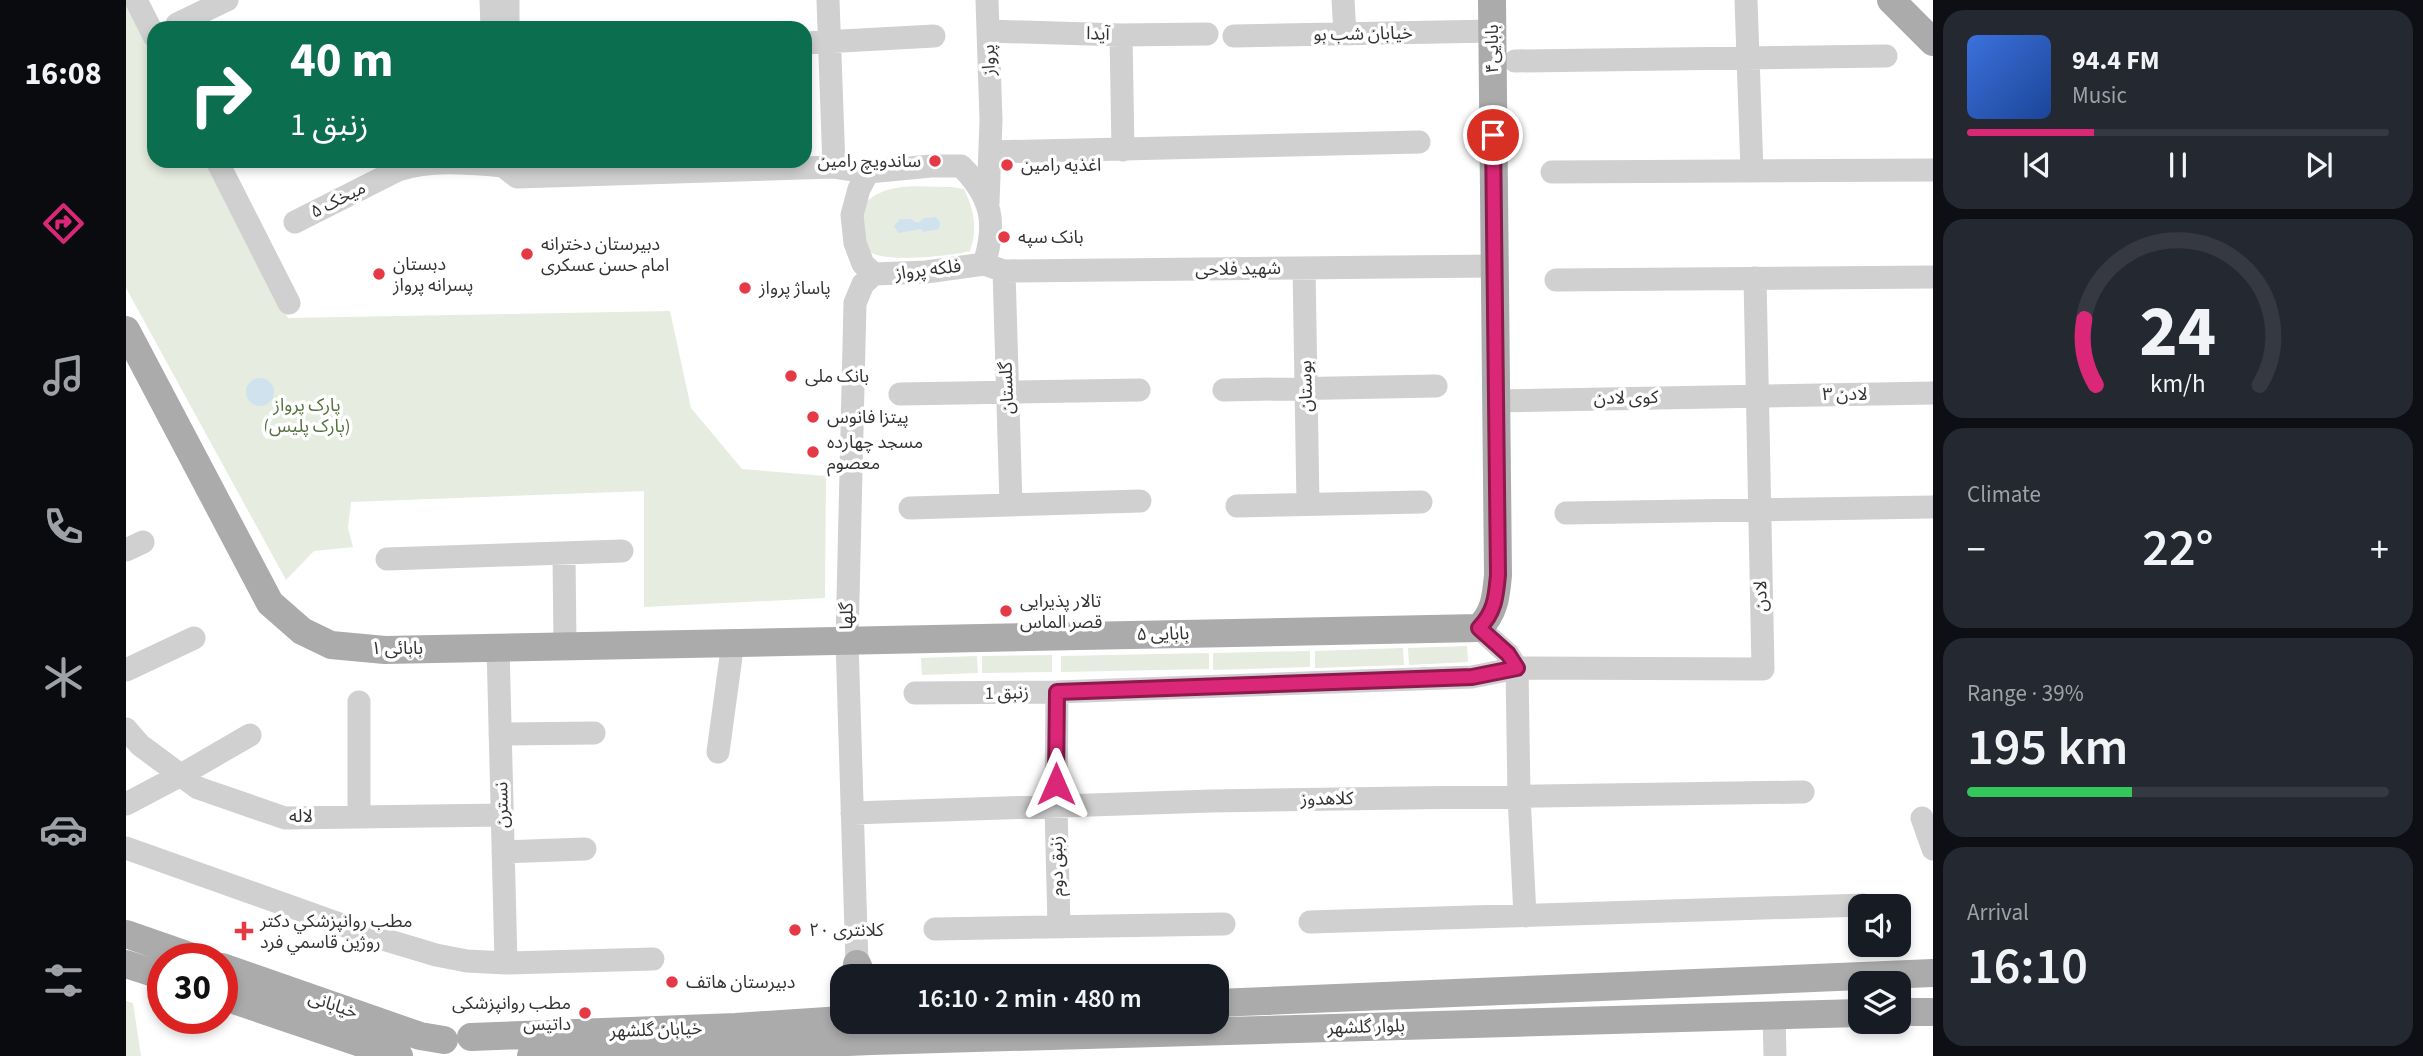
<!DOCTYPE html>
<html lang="en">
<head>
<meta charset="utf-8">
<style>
	:root { --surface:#171b24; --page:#242831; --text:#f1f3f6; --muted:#9ea1a6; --line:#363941; --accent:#db2777 }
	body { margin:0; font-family:"Source Sans 3","Noto Sans Arabic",sans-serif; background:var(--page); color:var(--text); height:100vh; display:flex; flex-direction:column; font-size:26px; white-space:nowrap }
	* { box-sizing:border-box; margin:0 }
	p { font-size:23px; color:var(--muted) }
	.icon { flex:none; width:38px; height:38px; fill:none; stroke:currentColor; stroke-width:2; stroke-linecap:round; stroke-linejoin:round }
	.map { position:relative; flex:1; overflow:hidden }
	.sheet { display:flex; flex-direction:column; gap:10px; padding:10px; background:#0d0f14; width:490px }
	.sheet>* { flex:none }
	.guide { position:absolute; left:21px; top:21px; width:665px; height:147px; border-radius:21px; box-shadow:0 4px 10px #0003; background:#0b6e4f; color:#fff; overflow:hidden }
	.fabs { position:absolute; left:1722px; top:894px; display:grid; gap:14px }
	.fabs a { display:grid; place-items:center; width:63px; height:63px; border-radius:14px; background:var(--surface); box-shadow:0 4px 10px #0003; font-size:35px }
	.speed { position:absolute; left:21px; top:943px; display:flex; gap:14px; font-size:35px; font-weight:700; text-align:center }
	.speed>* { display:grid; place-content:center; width:91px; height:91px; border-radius:50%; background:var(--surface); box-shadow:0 4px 10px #0003; line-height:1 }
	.speed .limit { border:10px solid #d22; background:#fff; color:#111 }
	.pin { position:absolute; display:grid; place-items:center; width:60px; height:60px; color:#fff; margin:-30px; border:4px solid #fff; border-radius:50%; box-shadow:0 2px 7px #0007 }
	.me { position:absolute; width:77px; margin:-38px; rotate:0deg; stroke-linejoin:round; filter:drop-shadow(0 0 5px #0008) }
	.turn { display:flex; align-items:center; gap:24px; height:147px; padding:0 28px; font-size:32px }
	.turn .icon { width:91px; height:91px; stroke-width:2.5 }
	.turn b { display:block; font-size:49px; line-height:60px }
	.big { font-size:52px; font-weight:600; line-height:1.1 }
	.sheet .tile { flex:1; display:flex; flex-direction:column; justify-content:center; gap:10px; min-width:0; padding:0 24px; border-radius:21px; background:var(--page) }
	.sheet .dial { align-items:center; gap:0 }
	.dial svg { height:182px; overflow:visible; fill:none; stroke:var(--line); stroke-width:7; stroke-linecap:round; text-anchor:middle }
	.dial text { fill:var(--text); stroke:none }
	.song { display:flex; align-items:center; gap:21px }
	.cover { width:84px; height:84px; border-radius:10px; background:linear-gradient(135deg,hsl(220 70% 55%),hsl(220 70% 35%)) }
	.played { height:7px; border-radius:4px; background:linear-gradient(90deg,var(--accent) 30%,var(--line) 30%) }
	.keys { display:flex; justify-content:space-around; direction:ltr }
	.heat { display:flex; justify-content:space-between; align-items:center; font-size:38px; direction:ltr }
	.charge { height:10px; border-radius:5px; background:linear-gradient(90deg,#34c759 39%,var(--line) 0) }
	.trip { position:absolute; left:704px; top:964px; width:399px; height:70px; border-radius:21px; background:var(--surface); box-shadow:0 4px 10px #0003; font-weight:600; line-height:70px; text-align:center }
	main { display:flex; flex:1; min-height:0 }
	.tab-bar { display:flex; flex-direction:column; width:126px; justify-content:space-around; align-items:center; background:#090b0e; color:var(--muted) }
	.tab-bar .icon { width:49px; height:49px }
	.tab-bar .selected { color:var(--accent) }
	.tab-bar b { font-size:32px; color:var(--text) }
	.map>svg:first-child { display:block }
	.green { fill:#e6ecdf }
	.water { fill:#cfe2ee }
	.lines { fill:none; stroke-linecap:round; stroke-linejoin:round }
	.minor { stroke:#d0d0d0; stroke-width:23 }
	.major { stroke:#ababab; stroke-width:28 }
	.route-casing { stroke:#8e194d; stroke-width:18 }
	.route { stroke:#db2777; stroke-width:12 }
	.poi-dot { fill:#e63946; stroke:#fff; stroke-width:2.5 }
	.labels { text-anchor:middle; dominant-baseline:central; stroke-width:7; stroke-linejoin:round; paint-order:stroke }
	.street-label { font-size:18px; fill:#333; stroke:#fff }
	.poi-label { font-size:18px; fill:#333; stroke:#fff; text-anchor:start }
	.park-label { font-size:18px; fill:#56703f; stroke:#fff }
</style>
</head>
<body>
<main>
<nav class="tab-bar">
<b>16:08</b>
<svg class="icon selected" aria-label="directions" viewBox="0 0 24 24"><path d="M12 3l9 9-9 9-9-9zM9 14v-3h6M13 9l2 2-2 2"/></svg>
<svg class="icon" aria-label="music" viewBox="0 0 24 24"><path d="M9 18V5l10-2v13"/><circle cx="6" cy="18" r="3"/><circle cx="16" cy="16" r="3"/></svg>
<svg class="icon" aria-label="phone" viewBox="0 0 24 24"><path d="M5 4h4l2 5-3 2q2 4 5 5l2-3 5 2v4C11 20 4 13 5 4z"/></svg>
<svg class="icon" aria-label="climate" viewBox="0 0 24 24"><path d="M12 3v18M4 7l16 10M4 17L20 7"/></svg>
<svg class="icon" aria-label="car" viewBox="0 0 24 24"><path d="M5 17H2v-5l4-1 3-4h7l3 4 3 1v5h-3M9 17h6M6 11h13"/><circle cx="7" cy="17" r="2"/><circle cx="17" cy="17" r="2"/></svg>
<svg class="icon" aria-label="filters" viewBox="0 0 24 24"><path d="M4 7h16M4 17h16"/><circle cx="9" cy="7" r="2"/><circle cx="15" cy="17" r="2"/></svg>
</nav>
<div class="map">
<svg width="1807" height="1056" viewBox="0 0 1807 1056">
	<rect width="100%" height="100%" fill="#fff"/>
	<path class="green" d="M0,2L28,57V161H81L162,318L544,311L565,408L616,469L700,476L699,598L518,607V491L225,502L222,528L227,547L188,551L160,580L0,288Z
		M825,187L838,189C848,210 852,229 844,251C826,256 753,264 742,250C735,240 737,219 736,207C757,180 794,187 825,187Z
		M1341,646L1342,662L1283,665L1282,648Z
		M1277,648L1278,665L1189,668V651Z
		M1184,651V667L1087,670V653Z
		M1083,653V669L935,672V656Z
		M926,655V672L856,673V656Z
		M851,656L852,673L796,675L795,658Z
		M0,1001L7,1003L15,1056H0Z"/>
	<path class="water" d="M810,217L814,222L813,229L797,232L795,229L772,233L768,226L774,219H785L789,222H794L798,218Z
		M120 392a14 14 0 1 1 28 0a14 14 0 1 1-28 0Z"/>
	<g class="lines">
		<path class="minor" d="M10,0L28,36
			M365,0L366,28
			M382,0V28
			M702,0L708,167
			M861,0L865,120L862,203
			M1217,0L1219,34
			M1620,0L1626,171
			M51,24L101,0
			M862,31L995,35L1081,34
			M995,35L997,150
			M1108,36L1366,31
			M679,43L808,36
			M1389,61L1760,56
			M864,152L1293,142
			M91,161L163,303
			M377,161V166L391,177L708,167L742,172
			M805,166H835C866,197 871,223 858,264L800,272L748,274L737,264L729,243L726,215L733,189L742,172Z
			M1426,172L1807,170
			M169,222L272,170C306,159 343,163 377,166
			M858,264L878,271L1367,266
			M1178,268L1182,504
			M878,271L885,505
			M1430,280L1807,277
			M1098,390L1310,386
			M774,394L1013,390
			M1369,401L1807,393
			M1111,506L1295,502
			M784,508L1014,501
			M1440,513L1807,507
			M0,550L17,542
			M438,555L439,645
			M261,559L496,551
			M1353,628L1382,654L1391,668L1393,796L1399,916
			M372,646L380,963
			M0,670L68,638
			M931,692L930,807L933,926
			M789,693L931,692L1346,677L1391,668L1637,669L1629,278
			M233,702V815
			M0,729L14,745L72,788L159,818L376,815
			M374,734L468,733
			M592,752L607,642
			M0,804L55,775L124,735
			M726,813L1085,801L1677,792
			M1796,818L1807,849
			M0,848L250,937L310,955L341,961L380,963L527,959
			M377,852L459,849
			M1184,922L1738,905
			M809,929L1098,924
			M731,964L721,641L729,303L737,284L748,274
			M1648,1015L1649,1056"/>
		<path class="major" d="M1765,0L1807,42
			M0,330L144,603L176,631L205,645L259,650L1353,628C1369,612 1370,596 1372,575L1366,0
			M0,934L72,959
			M0,964L37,976
			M731,964L736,976
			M96,967L294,1036L318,1040
			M96,996L273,1056
			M1090,1003L1807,973
			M1773,1012H1807
			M345,1037L610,1027L716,1020
			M405,1056L745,1041L1734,1013"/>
	</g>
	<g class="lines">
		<g class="route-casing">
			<path id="route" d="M930,784L931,692L1346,677L1391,668L1382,654L1353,628C1369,612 1370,596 1372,575L1367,135"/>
		</g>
		<use href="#route" class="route"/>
	</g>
	<g class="poi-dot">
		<circle cx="809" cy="161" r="7"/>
		<circle cx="881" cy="165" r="7"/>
		<circle cx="878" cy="237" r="7"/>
		<circle cx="401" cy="254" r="7"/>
		<circle cx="253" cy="274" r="7"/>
		<circle cx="619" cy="288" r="7"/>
		<circle cx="665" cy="376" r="7"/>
		<circle cx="687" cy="417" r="7"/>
		<circle cx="687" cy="452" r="7"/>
		<circle cx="880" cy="611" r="7"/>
		<circle cx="669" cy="930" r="7"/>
		<path d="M114.5 920.5h7v7h7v7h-7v7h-7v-7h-7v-7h7z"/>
		<circle cx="546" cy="982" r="7"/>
		<circle cx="459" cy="1013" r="7"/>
	</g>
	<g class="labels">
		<g class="street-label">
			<text transform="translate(972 34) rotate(2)">آیدا</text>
			<text transform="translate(1237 34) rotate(-1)">خیابان شب بو</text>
			<text transform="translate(1366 49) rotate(-90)">بابایی۴</text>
			<text transform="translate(863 60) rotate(-92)">پرواز</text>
			<text transform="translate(212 200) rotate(-27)">میخک ۵</text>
			<text transform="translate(1112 269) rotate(-1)">شهید فلاحی</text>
			<text transform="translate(802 270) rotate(-7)">فلکه پرواز</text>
			<text transform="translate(1180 386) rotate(-91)">بوستان</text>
			<text transform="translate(881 388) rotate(-92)">گلستان</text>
			<text x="1719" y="394">لادن ۳</text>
			<text transform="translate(1500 398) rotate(-1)">کوی لادن</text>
			<text transform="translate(1635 596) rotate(-91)">لادن</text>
			<text transform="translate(721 616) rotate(-89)">گلها</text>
			<text transform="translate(1037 634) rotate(-1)">۵ بابایی</text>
			<text x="271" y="648">بابائی ۱</text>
			<text transform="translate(881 693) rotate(-1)">زنبق 1</text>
			<text transform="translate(1201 799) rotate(-1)">کلاهدوز</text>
			<text transform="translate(376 805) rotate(-91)">نسترن</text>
			<text x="175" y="816">لاله</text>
			<text transform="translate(931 866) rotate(-91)">زنبق دوم</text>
			<text transform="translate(207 1005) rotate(19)">خیابانی</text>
			<text transform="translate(1240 1027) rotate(-2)">بلوار گلشهر</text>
			<text transform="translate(530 1030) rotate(-2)">خیابان گلشهر</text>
		</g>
		<g class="poi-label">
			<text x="795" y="161" text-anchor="end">ساندویچ رامین</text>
			<text x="895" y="165">اغذیه رامین</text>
			<text x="892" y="237">بانک سپه</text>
			<text x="415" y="244">دبیرستان دخترانه<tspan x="415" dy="21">امام حسن عسکری</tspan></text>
			<text x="267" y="264">دبستان<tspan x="267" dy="21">پسرانه پرواز</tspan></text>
			<text x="633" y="288">پاساژ پرواز</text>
			<text x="679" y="376">بانک ملی</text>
			<text x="701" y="417">پیتزا فانوس</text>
			<text x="701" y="442">مسجد چهارده<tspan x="701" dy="21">معصوم</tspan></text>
			<text x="894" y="601">تالار پذیرایی<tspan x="894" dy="21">قصر الماس</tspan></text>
			<text x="134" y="921">مطب روانپزشكي دكتر<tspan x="134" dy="21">روژين قاسمي فرد</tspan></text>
			<text x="683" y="930">کلانتری ۲۰</text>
			<text x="560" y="982">دبیرستان هاتف</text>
			<text x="445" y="1003" text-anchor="end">مطب روانپزشکی<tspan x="445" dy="21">داتیس</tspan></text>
		</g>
		<g class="park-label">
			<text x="181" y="405">پارک پرواز<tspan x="181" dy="21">(پارک پلیس)</tspan></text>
		</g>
	</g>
</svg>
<div class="fabs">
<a><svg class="icon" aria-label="sound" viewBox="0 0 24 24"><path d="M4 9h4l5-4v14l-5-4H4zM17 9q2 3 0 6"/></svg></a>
<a><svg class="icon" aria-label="layers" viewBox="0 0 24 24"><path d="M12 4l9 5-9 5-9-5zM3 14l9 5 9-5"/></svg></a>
</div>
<div class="speed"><div class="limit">30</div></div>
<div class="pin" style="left:1367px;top:135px;background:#d93025"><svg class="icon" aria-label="arrive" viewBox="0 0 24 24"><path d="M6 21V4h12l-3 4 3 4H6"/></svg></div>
<svg class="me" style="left:930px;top:784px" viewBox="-20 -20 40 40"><path d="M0-17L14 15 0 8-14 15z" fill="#db2777" stroke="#fff" stroke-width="4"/></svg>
<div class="trip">16:10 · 2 min · 480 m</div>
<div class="guide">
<div class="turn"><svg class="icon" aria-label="right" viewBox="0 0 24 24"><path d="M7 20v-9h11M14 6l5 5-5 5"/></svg><div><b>40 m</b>زنبق 1</div></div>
</div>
</div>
<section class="sheet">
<div class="tile">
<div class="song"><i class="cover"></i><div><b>94.4 FM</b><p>Music</p></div></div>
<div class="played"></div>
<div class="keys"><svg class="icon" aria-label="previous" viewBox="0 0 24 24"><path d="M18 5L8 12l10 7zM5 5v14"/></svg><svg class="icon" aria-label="pause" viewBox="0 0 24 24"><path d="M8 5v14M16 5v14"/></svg><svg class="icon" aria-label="next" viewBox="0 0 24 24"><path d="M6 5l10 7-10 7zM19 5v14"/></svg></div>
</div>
<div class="tile dial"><svg viewBox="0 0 100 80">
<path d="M14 69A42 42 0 1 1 86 69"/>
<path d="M14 69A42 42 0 0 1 9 40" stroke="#db2777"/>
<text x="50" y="56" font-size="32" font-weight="700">24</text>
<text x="50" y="72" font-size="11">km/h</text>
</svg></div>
<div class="tile"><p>Climate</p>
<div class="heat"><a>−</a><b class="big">22°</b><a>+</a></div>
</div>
<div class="tile"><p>Range · 39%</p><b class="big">195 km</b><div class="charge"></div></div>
<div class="tile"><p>Arrival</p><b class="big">16:10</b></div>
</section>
</main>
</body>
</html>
